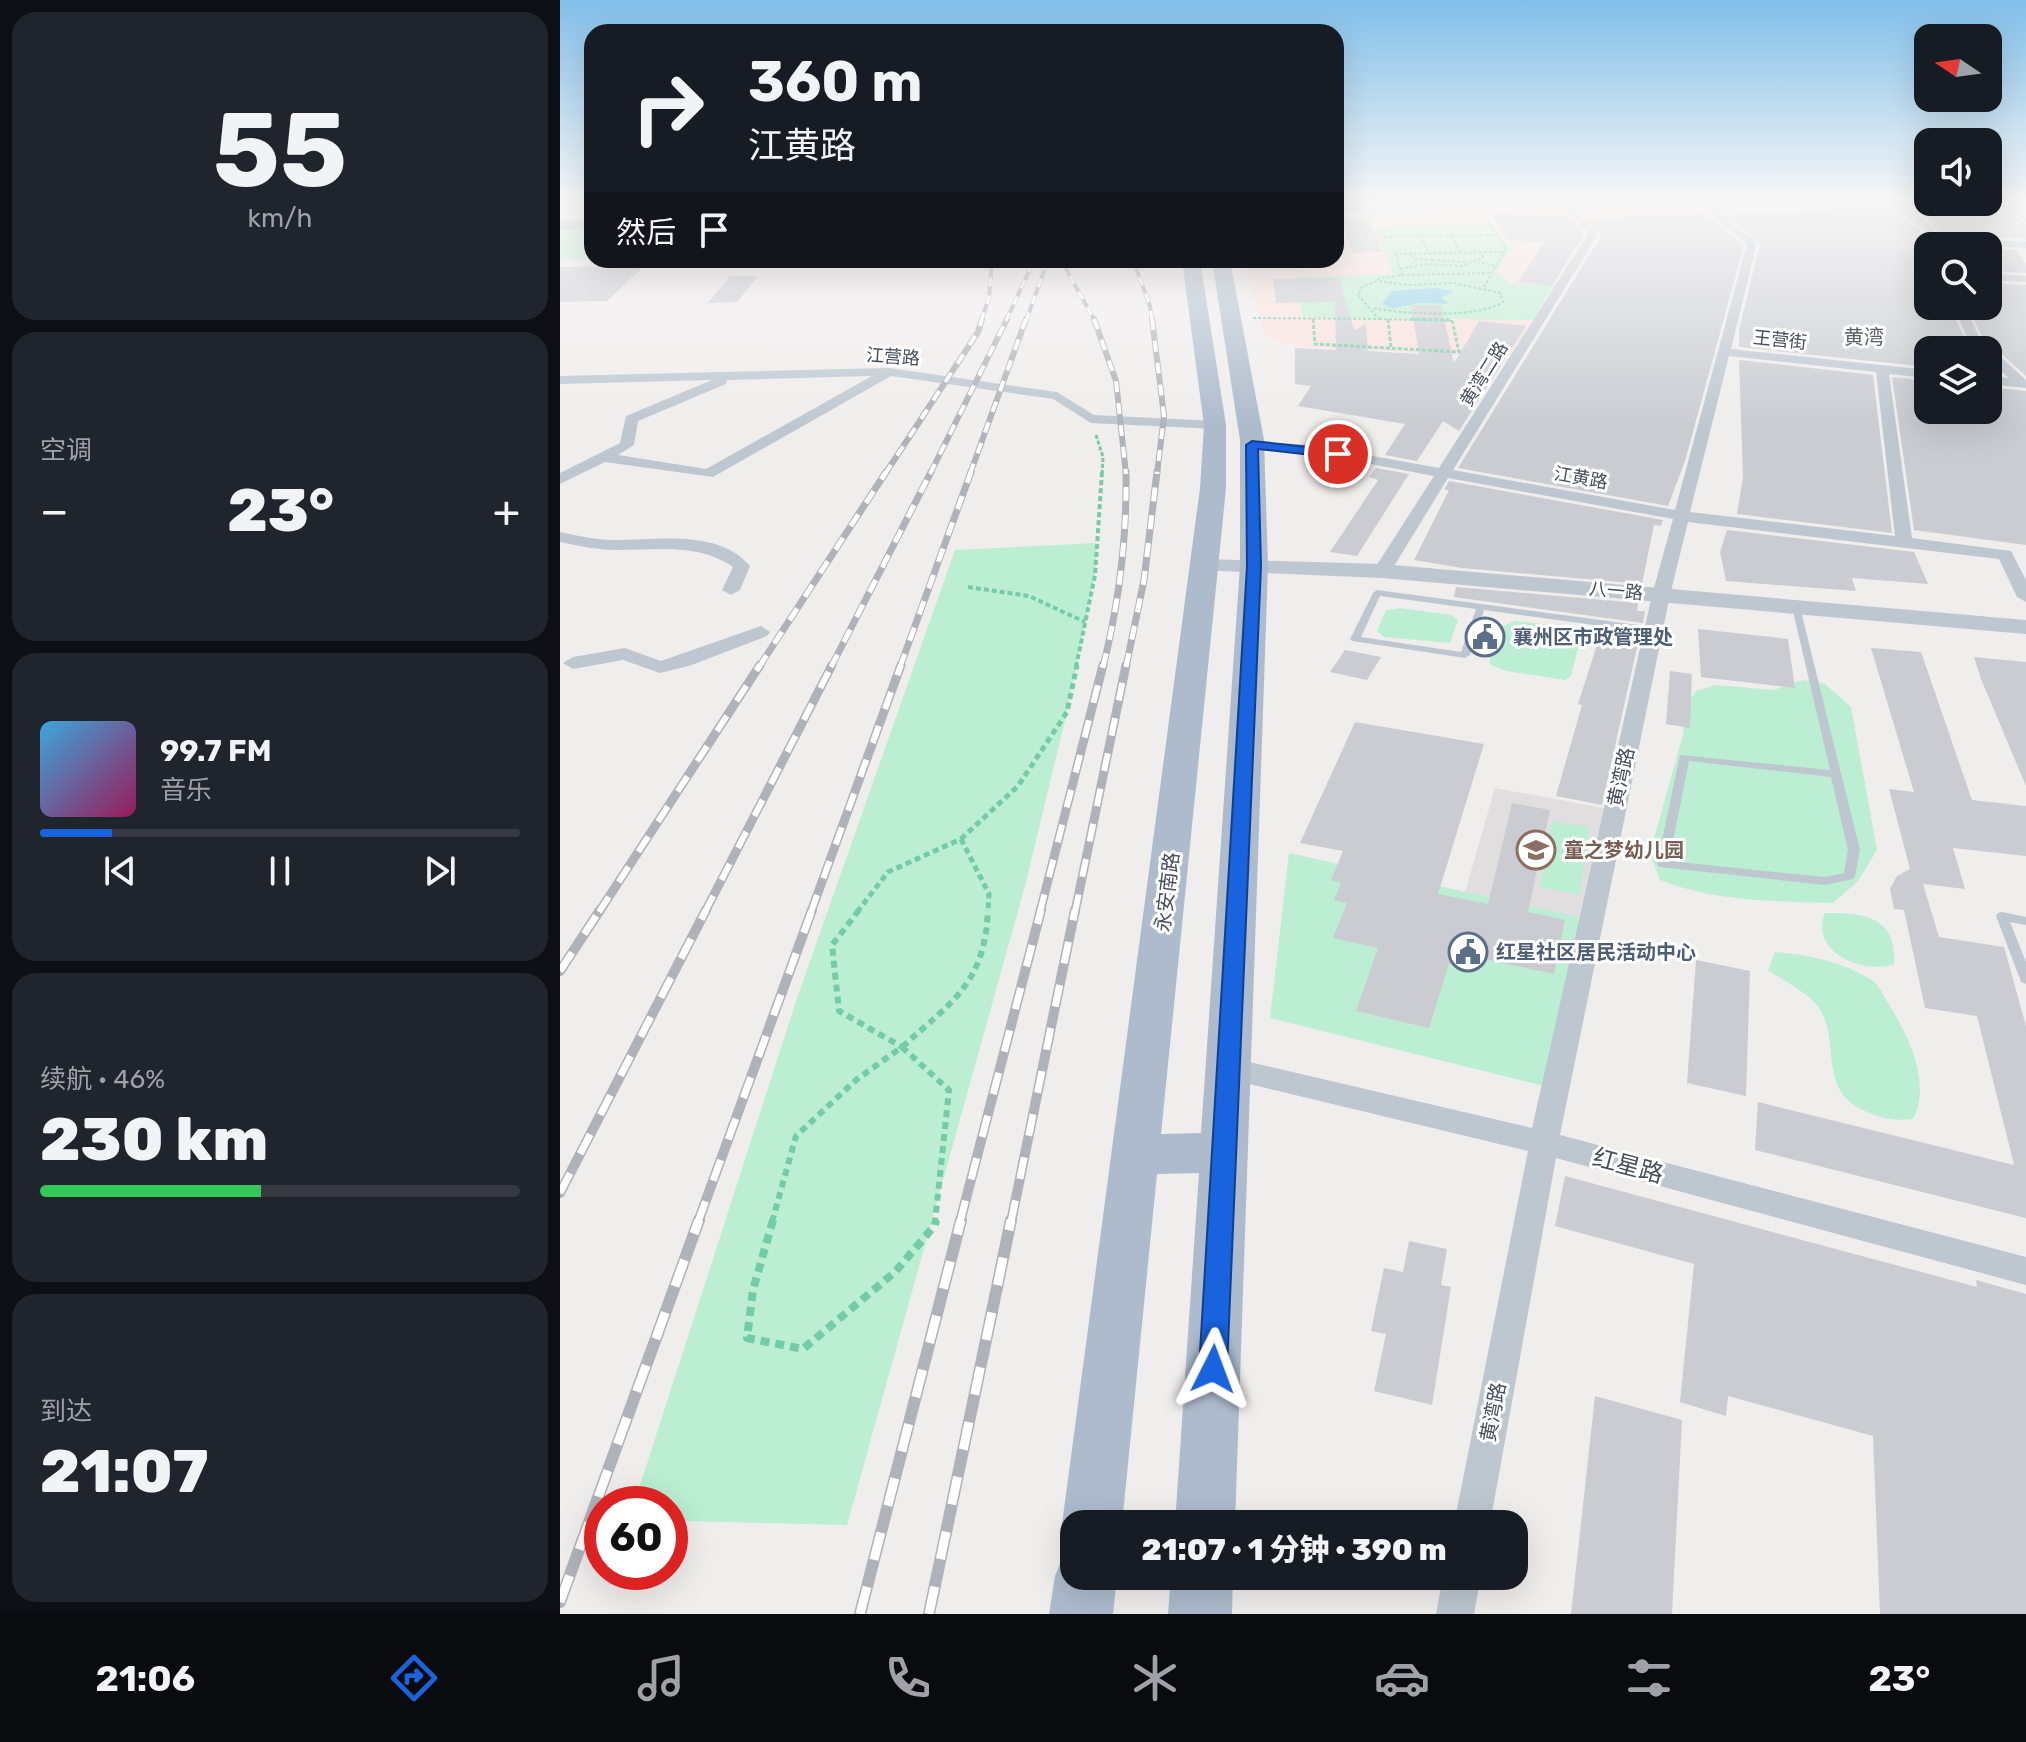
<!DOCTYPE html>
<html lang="zh">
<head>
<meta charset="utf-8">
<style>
	:root { --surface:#171b24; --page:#20242c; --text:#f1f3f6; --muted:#9ea1a6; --line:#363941; --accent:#1963de }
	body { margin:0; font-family:Rubik,"Noto Sans SC",sans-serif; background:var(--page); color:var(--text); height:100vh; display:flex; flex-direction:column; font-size:30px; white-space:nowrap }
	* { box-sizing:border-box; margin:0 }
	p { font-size:26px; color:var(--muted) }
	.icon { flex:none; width:44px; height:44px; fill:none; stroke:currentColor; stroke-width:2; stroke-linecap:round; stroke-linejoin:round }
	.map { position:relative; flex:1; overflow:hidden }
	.details { display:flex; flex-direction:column; gap:12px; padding:12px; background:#0d0f14; width:560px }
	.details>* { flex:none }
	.guide { position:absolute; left:24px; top:24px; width:760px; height:244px; border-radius:24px; box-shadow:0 8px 32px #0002; background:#171b24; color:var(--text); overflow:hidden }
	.needle { width:52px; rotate:283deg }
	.fabs { position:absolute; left:1354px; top:24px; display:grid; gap:16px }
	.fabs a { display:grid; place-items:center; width:88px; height:88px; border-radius:16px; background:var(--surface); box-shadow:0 8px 32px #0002; font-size:40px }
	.speed { position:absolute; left:24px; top:1486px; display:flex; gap:16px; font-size:40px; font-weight:700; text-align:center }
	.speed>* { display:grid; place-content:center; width:104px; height:104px; border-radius:50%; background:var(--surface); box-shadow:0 8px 32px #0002; line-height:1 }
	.speed .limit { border:12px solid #d22; background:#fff; color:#111 }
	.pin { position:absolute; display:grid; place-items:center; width:68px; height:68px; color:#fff; margin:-34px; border:4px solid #fff; border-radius:50%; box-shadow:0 2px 8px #0007 }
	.me { position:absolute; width:88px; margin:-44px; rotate:3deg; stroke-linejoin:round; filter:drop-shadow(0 0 6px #0008) }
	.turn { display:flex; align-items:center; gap:28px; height:168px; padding:0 32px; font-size:36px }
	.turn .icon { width:104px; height:104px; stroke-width:2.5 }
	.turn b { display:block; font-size:56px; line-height:68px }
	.then { display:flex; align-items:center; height:76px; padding:0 32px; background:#0003; gap:16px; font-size:30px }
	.big { font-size:60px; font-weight:800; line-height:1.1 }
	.details .tile { flex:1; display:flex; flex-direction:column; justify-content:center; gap:12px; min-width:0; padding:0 28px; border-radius:24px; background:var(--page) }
	.details .dial { align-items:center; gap:0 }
	.dial b { font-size:104px; line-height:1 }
	.song { display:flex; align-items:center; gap:24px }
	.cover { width:96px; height:96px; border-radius:12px; background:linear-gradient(135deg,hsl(200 70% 55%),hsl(330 70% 35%)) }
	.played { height:8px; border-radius:4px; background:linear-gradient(90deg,var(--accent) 15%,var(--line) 15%) }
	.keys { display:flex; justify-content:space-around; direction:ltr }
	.heat { display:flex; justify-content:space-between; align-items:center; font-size:44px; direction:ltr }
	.charge { height:12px; border-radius:6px; background:linear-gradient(90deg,#34c759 46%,var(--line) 0) }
	.trip { position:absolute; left:500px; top:1510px; width:468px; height:80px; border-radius:24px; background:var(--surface); box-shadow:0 8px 32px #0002; font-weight:800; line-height:80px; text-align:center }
	.tab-bar { display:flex; height:128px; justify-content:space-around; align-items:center; background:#090b0e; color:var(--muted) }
	.tab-bar .icon { width:56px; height:56px }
	.tab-bar .on { color:var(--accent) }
	.tab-bar b { font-size:36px; color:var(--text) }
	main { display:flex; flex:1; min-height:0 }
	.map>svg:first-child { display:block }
	.education { fill:#e1dedf }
	.medical { fill:#fbe1dd }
	.green { fill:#bbeed2 }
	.water { fill:#88d0eb }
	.building { fill:#caccd2 }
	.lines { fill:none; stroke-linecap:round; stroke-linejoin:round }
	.path-far5 { stroke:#73cca6; stroke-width:2; stroke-dasharray:3 2; stroke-linecap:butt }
	.path-far4 { stroke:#73cca6; stroke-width:3; stroke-dasharray:4 2; stroke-linecap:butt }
	.path-far3 { stroke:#73cca6; stroke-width:4; stroke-dasharray:5 3; stroke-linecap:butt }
	.path-far2 { stroke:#73cca6; stroke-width:5; stroke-dasharray:6 4; stroke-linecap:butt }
	.path-far1 { stroke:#73cca6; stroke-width:6; stroke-dasharray:7 5; stroke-linecap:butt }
	.path { stroke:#73cca6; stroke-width:8; stroke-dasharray:9 6; stroke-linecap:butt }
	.service { fill:#bec7d0; fill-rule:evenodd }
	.minor { fill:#bec7d0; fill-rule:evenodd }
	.tertiary { fill:#bec7d0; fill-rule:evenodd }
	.primary { fill:#adbbcd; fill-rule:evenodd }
	.rail-far5-casing { stroke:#afb2b8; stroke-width:4 }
	.rail-far4-casing { stroke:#afb2b8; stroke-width:6 }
	.rail-far3-casing { stroke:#afb2b8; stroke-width:7 }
	.rail-far2-casing { stroke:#afb2b8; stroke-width:9 }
	.rail-far1-casing { stroke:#afb2b8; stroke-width:10 }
	.rail-casing { stroke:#afb2b8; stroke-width:12 }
	.rail-far5 { stroke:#fff; stroke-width:3; stroke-dasharray:9; stroke-linecap:butt }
	.rail-far4 { stroke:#fff; stroke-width:4; stroke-dasharray:11; stroke-linecap:butt }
	.rail-far3 { stroke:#fff; stroke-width:5; stroke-dasharray:14; stroke-linecap:butt }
	.rail-far2 { stroke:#fff; stroke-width:6; stroke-dasharray:18; stroke-linecap:butt }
	.rail-far1 { stroke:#fff; stroke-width:7; stroke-dasharray:22; stroke-linecap:butt }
	.rail { stroke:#fff; stroke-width:9; stroke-dasharray:28; stroke-linecap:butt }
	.route { fill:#1963de; stroke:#104090; stroke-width:2 }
	.labels { text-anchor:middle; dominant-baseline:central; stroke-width:6; stroke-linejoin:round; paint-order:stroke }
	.far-street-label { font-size:18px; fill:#464f5b; stroke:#fff }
	.far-quarter-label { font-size:20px; fill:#5a5d62; stroke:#fff }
	.service-label { font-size:20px; font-weight:bold; fill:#4e5e75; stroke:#fff; text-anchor:start }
	.street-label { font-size:20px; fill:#464f5b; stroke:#fff }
	.education-label { font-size:20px; font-weight:bold; fill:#785e54; stroke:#fff; text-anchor:start }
	.near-street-label { font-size:24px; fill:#464f5b; stroke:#fff }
</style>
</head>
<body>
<main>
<section class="details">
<div class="tile dial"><b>55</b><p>km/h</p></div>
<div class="tile"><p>空调</p>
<div class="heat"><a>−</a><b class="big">23°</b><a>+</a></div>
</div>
<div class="tile">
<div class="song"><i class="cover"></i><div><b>99.7 FM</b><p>音乐</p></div></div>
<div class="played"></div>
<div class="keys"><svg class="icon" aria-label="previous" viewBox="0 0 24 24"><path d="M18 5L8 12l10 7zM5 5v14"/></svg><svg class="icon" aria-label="pause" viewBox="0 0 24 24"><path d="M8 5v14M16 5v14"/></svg><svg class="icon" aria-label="next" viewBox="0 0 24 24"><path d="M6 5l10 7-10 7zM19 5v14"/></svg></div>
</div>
<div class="tile"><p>续航 · 46%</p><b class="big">230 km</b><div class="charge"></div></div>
<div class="tile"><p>到达</p><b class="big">21:07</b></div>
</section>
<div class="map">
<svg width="1466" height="1614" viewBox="0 0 1466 1614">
	<rect width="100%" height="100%" fill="#f0eded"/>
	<path class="education" d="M935,788L1044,808L1019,917L905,892Z"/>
	<path class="medical" d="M1139,203L1172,233L1026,234L949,357L741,347L714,340L704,333L683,260H776V213Z"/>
	<path class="green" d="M930,224L941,243L955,245L937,271L948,283L993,286L973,320L743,317L735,277L833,274L815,227Z
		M12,228H32V259L0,260V231Z
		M537,543L535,575L507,712L465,886L287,1525L119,1521L110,1519V1504H74L237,998L395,550Z
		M840,608L891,615L898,620L890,643L824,637L817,631L826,610Z
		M955,621L1010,627L1022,632L1011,676L1005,680L946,671L929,664L939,628Z
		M1243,680L1265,684L1291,707L1317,850L1298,881L1273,903C1214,901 1155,902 1100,880L1090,853L1123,735L1127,705L1136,691L1156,685L1214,690Z
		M992,821L1029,827L1019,895L980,887Z
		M729,853L1019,917L984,1086L710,1018Z
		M1265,913C1304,913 1337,916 1334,964C1303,975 1249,952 1265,913Z
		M1215,952C1249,955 1280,961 1310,979C1318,983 1323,995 1328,1003C1348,1034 1372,1084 1353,1119C1334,1121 1323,1119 1305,1111C1254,1089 1284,1035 1255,1003C1243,990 1222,980 1208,970Z"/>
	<path class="water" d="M875,288L893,291L881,298L890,304L861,303L833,308L822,304L832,291Z"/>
	<path class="building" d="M1466,205V208L1454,210L1451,214L1466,224V239L1379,233L1370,221L1351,207Z
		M1326,208L1362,231L1369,246L1368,306H1390L1405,340L1415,350H1368V367L1179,347V330L1200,244L1164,213Z
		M1144,213L1184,245L1125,461L1108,506L898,468L1041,236L1028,218Z
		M931,214L1009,216L1024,234L992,286L958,282L985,242L947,240Z
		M781,217H808L823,252L792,253Z
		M1428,249L1456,250L1466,264V273L1428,271Z
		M84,266L47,301L0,302V267Z
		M170,276H198L177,302L148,303Z
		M779,278L794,330L806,324L808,351L859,354L851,305H881L894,363L919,321L966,326L899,431L883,421L857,461L825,455L845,424L738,406L751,386L735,384V348L776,350L775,302L716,303L713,279Z
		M1428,283L1466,285V376L1421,335L1408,306H1428Z
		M1179,360L1313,375L1332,533L1177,514L1183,477Z
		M1332,377L1368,381V410H1434L1428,397V387L1466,391V545L1354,530Z
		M816,468L849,474L797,556L770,552L818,480L809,477Z
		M889,481L1103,520L1101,526L1094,525L1082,584L902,568L854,560L889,490H884Z
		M1167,530L1354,552L1368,584L1292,578L1296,591L1166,581L1160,552Z
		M896,587L1078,603L1077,611H1085L1083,623L894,597Z
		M1042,629L1080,634L1042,805L996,796L1022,705L1018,704Z
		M1138,629L1228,639L1235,688L1141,677Z
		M1311,648L1361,652L1412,800L1466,806V856L1393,848L1405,889L1363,884L1379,937L1444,947L1466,1026V1218L1195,1150L1198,1102L1454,1165L1417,1016L1365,1008L1344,910L1334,909L1330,889L1337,876L1350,869L1329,789L1354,792Z
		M785,650L821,657L807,680L770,672Z
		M1414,657L1466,662V786L1421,679Z
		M1110,671L1132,674L1130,728L1106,724Z
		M795,722L924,744L878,894L928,904L952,803L990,810L968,912L1005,920L994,974L906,955L903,967L889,964L869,1028L796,1011L818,948L773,938L787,903L774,900L781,883L771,880L783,851L740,843Z
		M1136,960L1190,971L1186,1096L1127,1083Z
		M1005,1176L1417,1287L1416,1280L1466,1294V1614H1320L1313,1436L1168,1396L1166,1416L1120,1402L1134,1264L995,1226Z
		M849,1241L887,1249L881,1285L891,1287L872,1405L814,1391L826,1334L811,1331L824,1268L843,1272Z
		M1035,1396L1122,1420L1112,1614H1011Z"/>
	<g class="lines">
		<path class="path-far5" d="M860,236L937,235
			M892,236L901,253
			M824,237L860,236L869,254
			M851,255L855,259L872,260L871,263
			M872,260L907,262
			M917,262L936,266
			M840,269L866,264L903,266L923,257L921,252
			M842,275L932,273
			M817,279L842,275L836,254L944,252
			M924,287L946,248L927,220
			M693,318L819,319L798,295L803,286L818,281L848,285L893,283L940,293L943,302C917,319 842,314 812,308
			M819,319L892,321"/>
		<path class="path-far4" d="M753,319L755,344L899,352L892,320L851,319
			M828,319L831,348
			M536,435L543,457L542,474"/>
		<path class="path-far3" d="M408,587L469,596L525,622
			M516,667L535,575L542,472"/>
		<path class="path-far2" d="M401,839L429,894L428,912
			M401,839L458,786L507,712L517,665
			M297,912L328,872L401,839"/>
		<path class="path-far1" d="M299,910L272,945L279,1011L342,1047
			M342,1047L389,1090L375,1222
			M342,1047C392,1002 425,983 428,910
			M212,1222L236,1136L296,1080L342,1047"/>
		<path class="path" d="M213,1220L193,1290L187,1338L243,1349L335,1272L375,1225L376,1220"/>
		<path class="service" d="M1466,200V202L1428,203L1426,202Z
			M1369,202H1424L1014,214L1012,213Z
			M1466,211V213L1461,214L1466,218V221L1454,213Z
			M817,590L1093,627L1098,630L1093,633L924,610L910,655L905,658L792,641L790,639L813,593ZM820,596L916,609L901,652L801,637Z
			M1236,604L1240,607L1300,850L1295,876L1293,879L1265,885L1099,867L1097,864L1120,755L1270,770L1232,607ZM1129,761L1271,777L1288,850L1284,873L1265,877L1109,861Z
			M1442,912L1466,917V925L1450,922L1466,962V984L1461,982L1460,979L1436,916L1438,913Z"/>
		<path class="minor" d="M1000,200H1008L1038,234L893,470L1115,510L1187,244L1133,200H1144L1197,243L1171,349L1368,370V378L1329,374L1352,538L1451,551L1466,580V602L1457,597L1439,559L1128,522L1110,595L1000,1135L1466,1257V1285L996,1158L930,1524H894L968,1151L668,1079L658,1076L654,1068L658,1060L668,1057L972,1128L1092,595L1113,519L888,478L831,571L822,576L813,571L874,476L752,453L692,449L685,445L692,441L752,445L879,468L1028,234ZM1169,356L1316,372L1335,536L1130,512Z
			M1320,200C1340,200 1369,219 1377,236L1466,242V248L1380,243L1382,246H1372L1364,229Z
			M1428,274L1466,276V282L1428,280Z
			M1393,306H1405L1419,337L1466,380V388L1428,384V376L1449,378L1428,359V350H1419L1408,339Z
			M329,368L497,392L534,415L655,421L662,425L655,429L531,423L493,399L331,376L153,477L45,462L0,484V473L60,443L66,416L152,380L0,384V376ZM312,376L146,469L58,455L74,445L78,421L166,384L167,380Z
			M0,532C19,536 36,540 55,540C98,540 159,529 190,566L180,590L171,595L162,590L173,567C138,543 97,550 56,550C37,550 19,546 0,542Z
			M201,626L210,632L207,636L129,666L100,673L63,660L13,669L3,663L13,657L65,648L101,661Z
			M883,1576H921L914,1614H876Z"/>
		<path class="tertiary" d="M1084,200H1242L1236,204L993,210L987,206L993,202Z
			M645,559L822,564L1466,620V634L822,578L637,570L634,565Z"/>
		<path class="primary" d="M856,200H1037L1029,205L776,212V202Z
			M32,219V229L0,230V220Z
			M622,260H640L666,425V488L601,1134L641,1133L680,566V440L652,260H670L704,440L708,566L675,1524H615L639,1173L597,1174L562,1524H514V1547L502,1524L640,488L644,425Z
			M514,1550V1576H557L553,1614H489L495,1576L504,1554Z
			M611,1576H673L672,1614H608Z"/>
		<g class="rail-far5-casing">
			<path id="rail-far5" d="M501,260L535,321
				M573,260L590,306L592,321
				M421,321L429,298L432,260
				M446,321L474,260
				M466,321L488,260"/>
		</g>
		<g class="rail-far4-casing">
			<path id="rail-far4" d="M534,319L556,381L566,474
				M592,319L604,416L597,474
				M325,474L418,332L422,319
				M370,474L447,319
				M410,474L466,319"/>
		</g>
		<g class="rail-far3-casing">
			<path id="rail-far3" d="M199,667L326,472
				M271,667L371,472
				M340,667L411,472
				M543,667C559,603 567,538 566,472
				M566,667L584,580L597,472"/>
		</g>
		<g class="rail-far2-casing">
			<path id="rail-far2" d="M39,912L200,665
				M145,912L272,665
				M251,912L341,665
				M480,912L543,665
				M515,912L566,665"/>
		</g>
		<g class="rail-far1-casing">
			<path id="rail-far1" d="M0,971L40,910
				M0,1193L146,910
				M138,1222L252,910
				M400,1222L481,910
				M451,1222L515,910"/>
		</g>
		<g class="rail-casing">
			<path id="rail" d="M0,1602L139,1220
				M300,1614L401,1220
				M369,1614L451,1220"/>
		</g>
		<use href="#rail-far5" class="rail-far5"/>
		<use href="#rail-far4" class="rail-far4"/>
		<use href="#rail-far3" class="rail-far3"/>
		<use href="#rail-far2" class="rail-far2"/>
		<use href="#rail-far1" class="rail-far1"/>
		<use href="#rail" class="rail"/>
	</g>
	<linearGradient id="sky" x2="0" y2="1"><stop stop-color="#81bfe9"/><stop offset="0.47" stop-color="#f8f7f7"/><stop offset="1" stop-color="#f8f7f7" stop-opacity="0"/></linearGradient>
	<rect width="1466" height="426" fill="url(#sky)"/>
	<path class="route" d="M692,441L778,450L784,454L778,458L698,449L701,566L667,1369L663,1378L653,1382L643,1378L639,1369L687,566L686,445Z"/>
	<defs>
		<g id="civic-ring" transform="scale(2)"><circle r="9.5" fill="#fff" stroke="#5c6f8a" stroke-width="1.5"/><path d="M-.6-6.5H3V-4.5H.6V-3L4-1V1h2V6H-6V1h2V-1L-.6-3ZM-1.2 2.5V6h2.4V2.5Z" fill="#5c6f8a"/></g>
		<g id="school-ring" transform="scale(2)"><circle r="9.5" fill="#fff" stroke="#8d6e63" stroke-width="1.5"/><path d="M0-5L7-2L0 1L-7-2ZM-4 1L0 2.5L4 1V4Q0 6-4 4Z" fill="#8d6e63"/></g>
	</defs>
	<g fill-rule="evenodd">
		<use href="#civic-ring" x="925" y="637"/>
		<use href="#school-ring" x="976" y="850"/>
		<use href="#civic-ring" x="908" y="952"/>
	</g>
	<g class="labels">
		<g class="far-street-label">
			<text transform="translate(1220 340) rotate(6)">王营街</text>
			<text transform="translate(333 357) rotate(4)">江营路</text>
			<text transform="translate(924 374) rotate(-58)">黄湾二路</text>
			<text transform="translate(1021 478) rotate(10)">江黄路</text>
			<text transform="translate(1056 591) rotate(5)">八一路</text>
		</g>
		<g class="far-quarter-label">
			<text x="1304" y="337">黄湾</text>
		</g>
		<g class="service-label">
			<text x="953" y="637">襄州区市政管理处</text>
			<text x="936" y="952">红星社区居民活动中心</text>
		</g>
		<g class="street-label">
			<text transform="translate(1061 777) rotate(-78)">黄湾路</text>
			<text transform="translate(607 892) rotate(-83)">永安南路</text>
			<text transform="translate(933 1412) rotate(-79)">黄湾路</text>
		</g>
		<g class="education-label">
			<text x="1004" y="850">童之梦幼儿园</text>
		</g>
		<g class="near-street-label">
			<text transform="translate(1068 1166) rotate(15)">红星路</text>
		</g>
	</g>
</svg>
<div class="fabs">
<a><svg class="needle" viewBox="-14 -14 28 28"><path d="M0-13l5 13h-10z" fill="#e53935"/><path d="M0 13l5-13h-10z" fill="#9ea1a6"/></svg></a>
<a><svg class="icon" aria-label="sound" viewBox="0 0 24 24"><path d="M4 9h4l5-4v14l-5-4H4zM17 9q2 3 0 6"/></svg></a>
<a><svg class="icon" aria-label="search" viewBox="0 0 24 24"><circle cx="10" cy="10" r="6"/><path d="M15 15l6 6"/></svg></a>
<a><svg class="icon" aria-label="layers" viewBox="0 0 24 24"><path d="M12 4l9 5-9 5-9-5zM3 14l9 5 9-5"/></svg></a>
</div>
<div class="speed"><div class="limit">60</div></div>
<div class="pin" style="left:778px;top:454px;background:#d93025"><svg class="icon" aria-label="arrive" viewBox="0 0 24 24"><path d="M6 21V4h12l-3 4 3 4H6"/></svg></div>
<svg class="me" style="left:653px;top:1369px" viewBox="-20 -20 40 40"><path d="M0-17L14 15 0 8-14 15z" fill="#1963de" stroke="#fff" stroke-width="4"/></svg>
<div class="trip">21:07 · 1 分钟 · 390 m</div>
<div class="guide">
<div class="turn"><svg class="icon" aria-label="right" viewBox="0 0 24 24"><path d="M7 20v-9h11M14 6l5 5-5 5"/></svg><div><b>360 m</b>江黄路</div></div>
<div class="then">然后<svg class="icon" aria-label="arrive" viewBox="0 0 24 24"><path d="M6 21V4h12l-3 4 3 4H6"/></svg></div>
</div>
</div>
</main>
<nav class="tab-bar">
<b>21:06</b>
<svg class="icon on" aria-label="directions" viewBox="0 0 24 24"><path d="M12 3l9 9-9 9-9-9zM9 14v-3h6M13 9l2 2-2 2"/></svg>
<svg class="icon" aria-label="music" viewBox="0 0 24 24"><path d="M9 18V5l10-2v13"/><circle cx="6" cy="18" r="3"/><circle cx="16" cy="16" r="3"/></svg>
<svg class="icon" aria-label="phone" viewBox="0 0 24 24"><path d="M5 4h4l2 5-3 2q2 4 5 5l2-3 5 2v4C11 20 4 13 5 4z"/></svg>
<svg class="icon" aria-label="climate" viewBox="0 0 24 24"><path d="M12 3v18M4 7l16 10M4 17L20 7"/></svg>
<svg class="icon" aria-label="car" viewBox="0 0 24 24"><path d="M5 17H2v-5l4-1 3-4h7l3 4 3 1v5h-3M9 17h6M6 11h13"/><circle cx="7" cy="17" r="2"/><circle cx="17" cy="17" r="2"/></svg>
<svg class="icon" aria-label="filters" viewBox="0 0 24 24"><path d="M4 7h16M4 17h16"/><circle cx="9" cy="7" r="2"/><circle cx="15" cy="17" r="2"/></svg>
<b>23°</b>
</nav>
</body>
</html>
